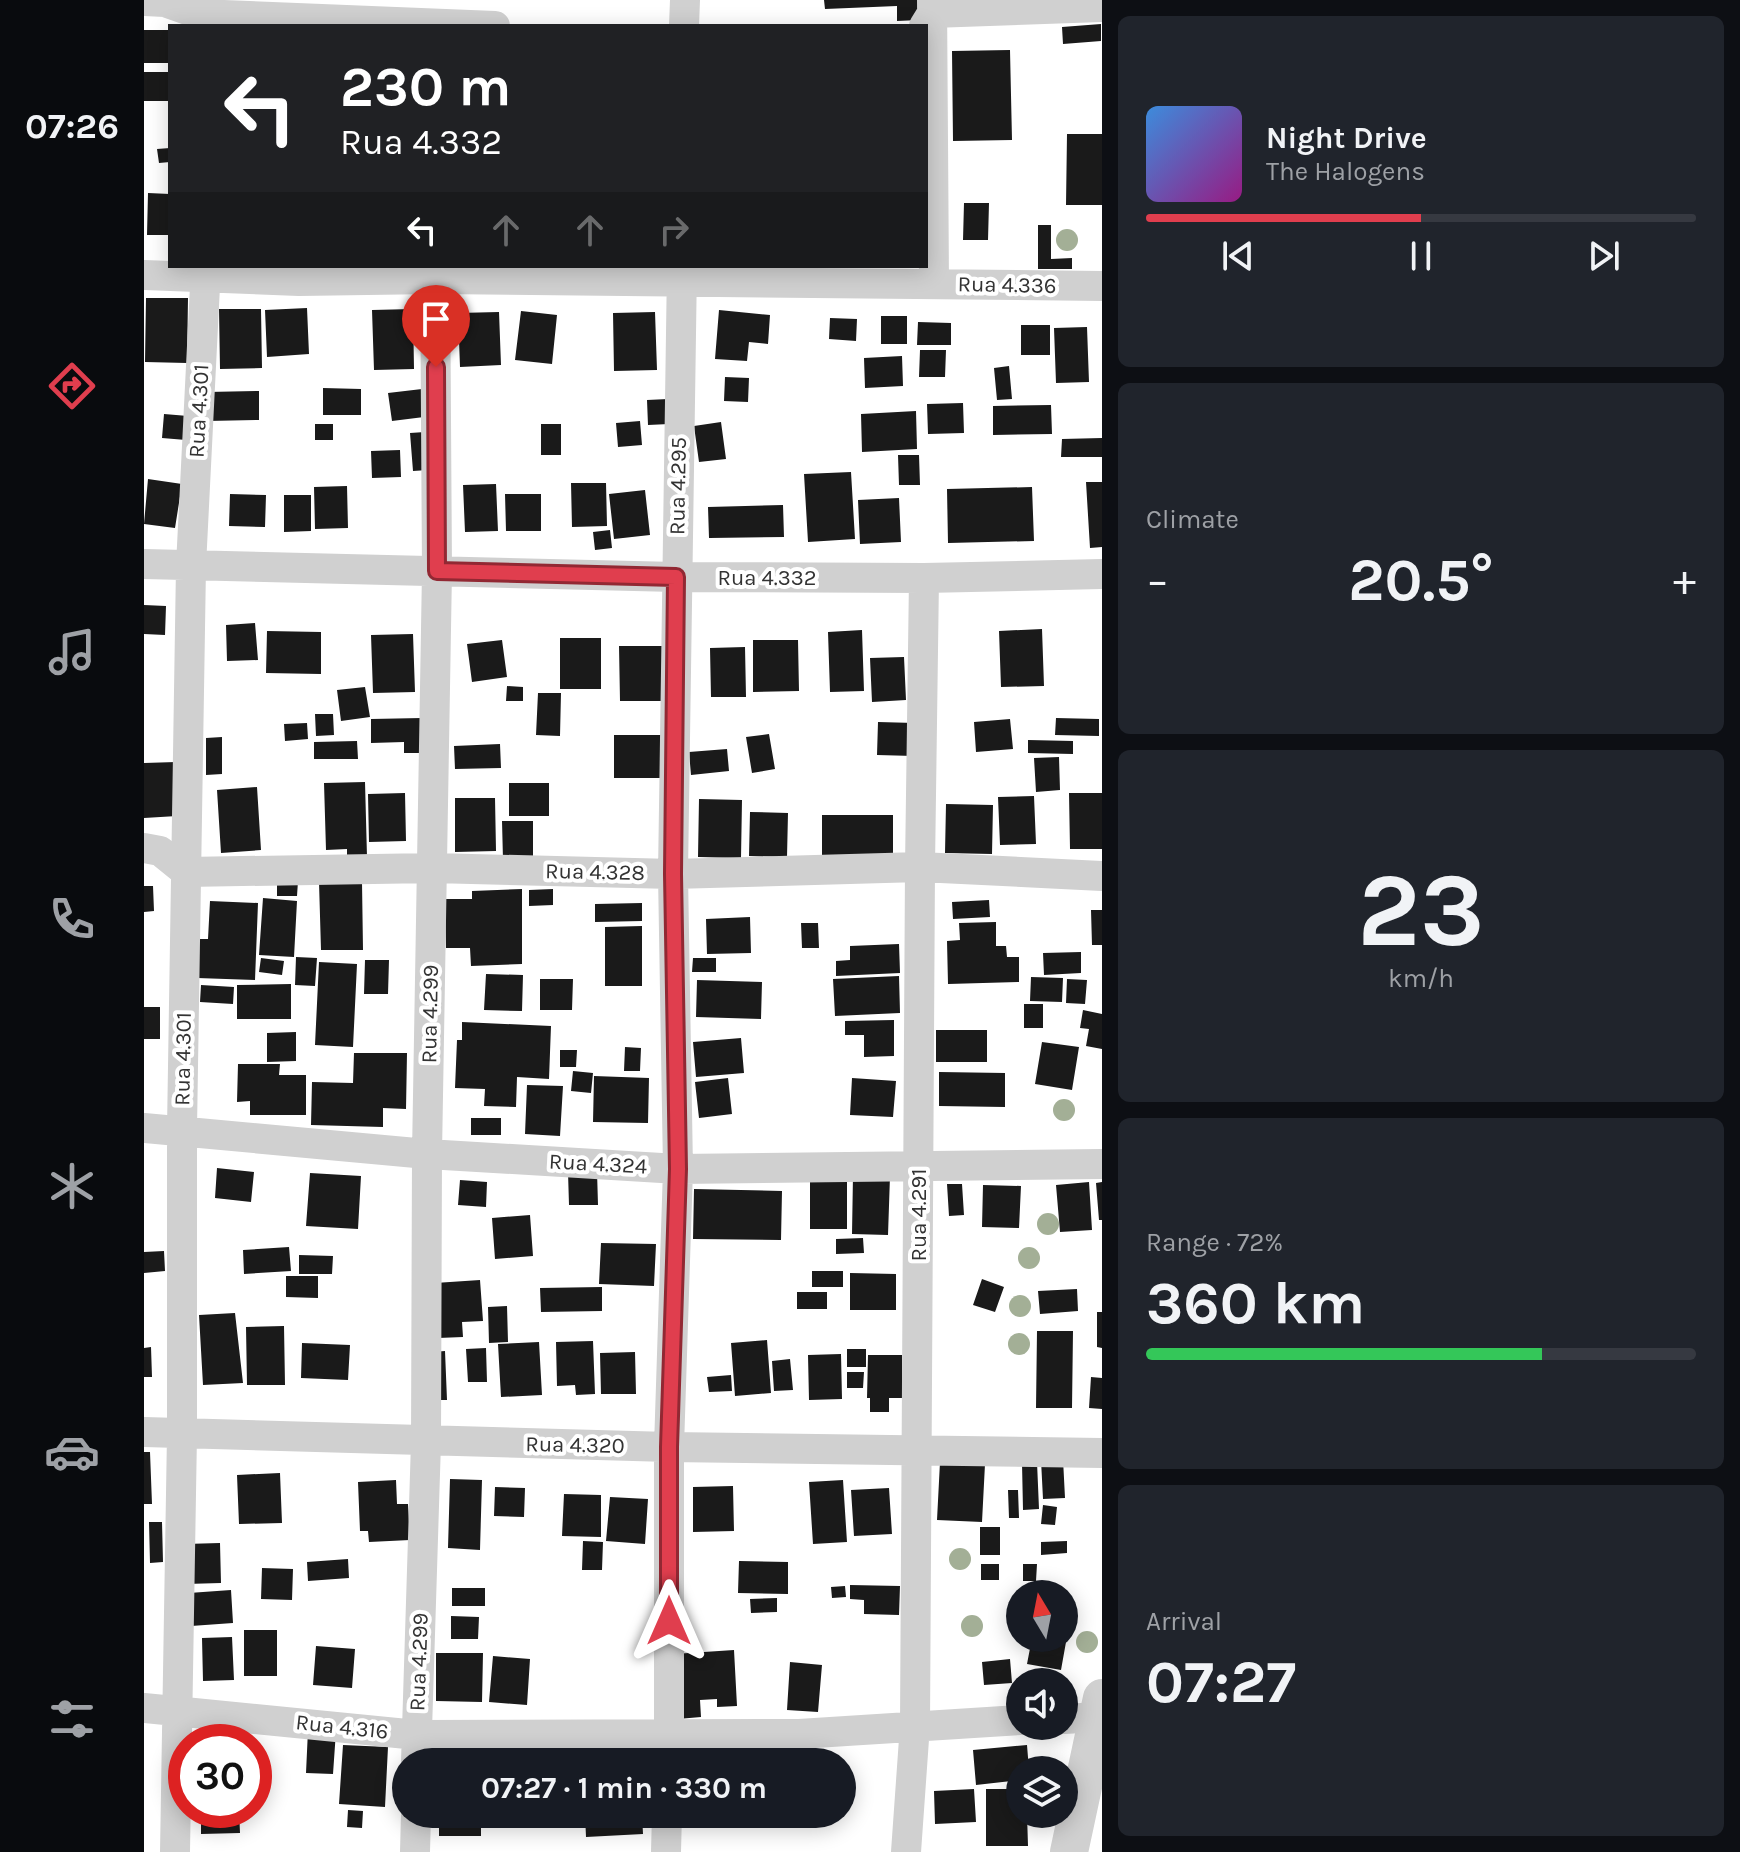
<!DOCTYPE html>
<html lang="en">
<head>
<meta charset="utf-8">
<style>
	:root { --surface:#171b24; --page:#20242c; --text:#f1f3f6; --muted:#9ea1a6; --line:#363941; --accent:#e03e4e }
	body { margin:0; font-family:Karla,sans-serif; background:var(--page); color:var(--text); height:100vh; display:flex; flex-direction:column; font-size:30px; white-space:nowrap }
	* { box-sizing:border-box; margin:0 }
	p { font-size:26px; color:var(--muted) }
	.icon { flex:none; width:44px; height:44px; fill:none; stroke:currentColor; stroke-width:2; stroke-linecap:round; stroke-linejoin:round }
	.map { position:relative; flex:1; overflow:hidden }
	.drawer { display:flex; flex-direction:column; gap:16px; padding:16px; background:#0d0f14; width:638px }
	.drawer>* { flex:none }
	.guide { position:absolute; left:24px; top:24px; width:760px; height:244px; border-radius:0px; box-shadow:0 4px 20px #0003; background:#202124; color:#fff; overflow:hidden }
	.needle { width:52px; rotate:350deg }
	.controls { position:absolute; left:862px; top:1580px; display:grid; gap:16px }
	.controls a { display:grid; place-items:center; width:72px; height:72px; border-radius:50%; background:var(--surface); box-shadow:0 4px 20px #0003; font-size:40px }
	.speed { position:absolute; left:24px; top:1724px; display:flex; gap:16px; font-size:40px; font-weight:700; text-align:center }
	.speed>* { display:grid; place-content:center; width:104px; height:104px; border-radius:50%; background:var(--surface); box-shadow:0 4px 20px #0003; line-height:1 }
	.speed .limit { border:12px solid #d22; background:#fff; color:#111 }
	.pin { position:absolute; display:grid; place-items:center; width:68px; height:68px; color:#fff; margin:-82px -34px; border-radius:50% 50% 50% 0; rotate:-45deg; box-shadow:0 0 8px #0007 }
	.pin .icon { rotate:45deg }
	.me { position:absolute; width:88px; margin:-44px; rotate:0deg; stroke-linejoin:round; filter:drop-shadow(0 0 6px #0008) }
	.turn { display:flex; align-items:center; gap:28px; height:168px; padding:0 40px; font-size:36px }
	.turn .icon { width:104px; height:104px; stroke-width:2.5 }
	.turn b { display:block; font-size:56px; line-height:68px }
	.lanes { display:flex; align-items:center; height:76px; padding:0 40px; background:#0003; justify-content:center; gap:40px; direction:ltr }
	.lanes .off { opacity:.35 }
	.big { font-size:60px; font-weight:700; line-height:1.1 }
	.drawer .tile { flex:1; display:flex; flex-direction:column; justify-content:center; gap:12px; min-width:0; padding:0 28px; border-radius:12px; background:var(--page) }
	.drawer .dial { align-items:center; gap:0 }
	.dial b { font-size:104px; line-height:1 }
	.song { display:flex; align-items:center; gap:24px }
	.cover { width:96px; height:96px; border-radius:12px; background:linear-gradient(135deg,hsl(210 70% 55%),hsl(310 70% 35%)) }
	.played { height:8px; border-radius:4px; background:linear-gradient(90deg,var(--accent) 50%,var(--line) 50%) }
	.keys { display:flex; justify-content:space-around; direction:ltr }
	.heat { display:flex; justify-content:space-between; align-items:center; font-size:44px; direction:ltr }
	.charge { height:12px; border-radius:6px; background:linear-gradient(90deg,#34c759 72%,var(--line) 0) }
	.trip { position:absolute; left:248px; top:1748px; width:464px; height:80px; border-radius:40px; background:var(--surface); box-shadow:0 4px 20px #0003; font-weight:700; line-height:80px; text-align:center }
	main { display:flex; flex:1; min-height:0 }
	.dock { display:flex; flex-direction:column; width:144px; justify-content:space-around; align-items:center; background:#090b0e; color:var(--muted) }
	.dock .icon { width:56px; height:56px }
	.dock .active { color:var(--accent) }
	.dock b { font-size:36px; color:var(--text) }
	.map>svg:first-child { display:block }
	.building { fill:#1a1a1a }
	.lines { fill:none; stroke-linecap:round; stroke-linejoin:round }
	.minor { stroke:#d0d0d0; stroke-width:30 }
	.tertiary { stroke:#d0d0d0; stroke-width:38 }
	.tree { fill:#a3af96 }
	.route-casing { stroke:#922833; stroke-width:20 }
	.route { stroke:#e03e4e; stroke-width:14 }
	.labels { text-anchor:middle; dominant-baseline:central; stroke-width:8; stroke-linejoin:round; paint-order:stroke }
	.street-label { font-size:22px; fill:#333; stroke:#fff }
</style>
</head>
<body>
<main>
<nav class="dock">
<b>07:26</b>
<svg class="icon active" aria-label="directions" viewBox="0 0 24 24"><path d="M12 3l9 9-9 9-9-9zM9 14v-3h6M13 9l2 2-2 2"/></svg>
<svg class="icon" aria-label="music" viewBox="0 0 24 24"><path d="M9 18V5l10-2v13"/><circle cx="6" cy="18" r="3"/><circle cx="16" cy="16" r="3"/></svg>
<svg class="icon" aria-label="phone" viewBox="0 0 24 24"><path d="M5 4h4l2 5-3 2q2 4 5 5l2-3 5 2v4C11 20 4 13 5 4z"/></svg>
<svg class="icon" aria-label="climate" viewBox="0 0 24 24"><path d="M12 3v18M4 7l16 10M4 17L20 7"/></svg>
<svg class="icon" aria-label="car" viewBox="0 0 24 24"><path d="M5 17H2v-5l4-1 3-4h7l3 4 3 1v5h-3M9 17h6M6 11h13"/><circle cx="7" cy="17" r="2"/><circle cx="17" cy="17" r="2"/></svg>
<svg class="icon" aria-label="filters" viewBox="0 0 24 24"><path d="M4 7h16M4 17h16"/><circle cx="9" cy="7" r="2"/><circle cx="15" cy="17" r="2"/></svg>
</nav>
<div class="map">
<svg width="958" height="1852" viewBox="0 0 958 1852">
	<rect width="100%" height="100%" fill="#fff"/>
	<path class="building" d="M680,0H774L775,20L753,21V6L681,9Z
		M957,24V41L919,44L918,27Z
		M0,30H26V63H0Z
		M866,50L868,140L809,141L808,51Z
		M0,72H26V101H0Z
		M923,134H958V205H922Z
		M26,148V162L15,163L13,149Z
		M4,193L26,194V235H3Z
		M820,203H845L844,240H819Z
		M894,225H907V259L928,258V269H894Z
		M2,298H44L43,363L1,362Z
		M163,308L165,354L123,357L121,310Z
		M75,309H117L118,368L76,369Z
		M269,309L270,369L230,370L228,310Z
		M575,310L626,315L624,344L605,342L603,361L571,359Z
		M377,311L413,315L408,364L371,360Z
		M355,312L357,365L316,367L314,313Z
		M511,312L513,370L470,371L469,313Z
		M737,316H763V344H737Z
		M686,318L713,319L712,341L685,339Z
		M774,322L807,323V345H773Z
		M877,325H906V355H877Z
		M943,327L945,382L912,383L910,328Z
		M776,350H802L801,377H775Z
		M758,356L759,386L721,388L720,358Z
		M865,366L868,399L853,400L850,368Z
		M581,377L605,378L604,402L580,401Z
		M179,388L217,389V415H179Z
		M278,389L280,417L248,421L244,393Z
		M115,391V420L63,421V392Z
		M524,399L525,424L504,425L503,400Z
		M819,403L820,433L784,434L783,404Z
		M907,405L908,434L849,435V406Z
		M772,411L773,449L718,452L717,414Z
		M20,414L44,416L42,440L18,438Z
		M496,421L498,445L474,447L472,423Z
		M577,422L582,459L555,462L550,426Z
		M171,424H189V440H171Z
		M397,424H417V455H397Z
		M281,432L284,470L269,471L266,433Z
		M958,438V457H917L918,439Z
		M256,450L257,477L228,478L227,451Z
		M754,455H775L776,485H755Z
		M707,472L711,539L664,542L660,474Z
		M4,479L38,484L31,528L0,524Z
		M942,482H958V547L946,548Z
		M427,483H462L463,526L428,527Z
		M352,484L354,531L321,532L319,485Z
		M203,486L204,528L171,529L170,487Z
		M888,487L890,541L804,543L803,489Z
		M501,490L506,535L470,539L465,494Z
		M86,494L122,495L121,527L85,526Z
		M361,494H397V531H362Z
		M140,495H167V531L140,532Z
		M755,498L757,542L716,544L714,500Z
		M639,505L640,537L565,538L564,507Z
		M466,530L468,548L451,550L449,532Z
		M0,605L22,606L21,635L0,634Z
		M111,623L114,660L83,661L82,625Z
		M898,629L900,686L857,687L855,631Z
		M718,630L720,691L686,692L684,632Z
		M123,631L177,632V674L122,673Z
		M269,634L271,692L229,693L227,635Z
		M416,638H457V689H416Z
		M358,640L363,677L328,682L323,644Z
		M609,640H654L655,691L609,692Z
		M475,646H524V701H476Z
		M601,647L602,697H567L566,648Z
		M760,657L762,700L728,702L726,658Z
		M363,686L379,687V701H362Z
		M221,687L226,717L197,721L193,690Z
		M394,693H417L416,736L392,735Z
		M171,714H189L190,735L172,736Z
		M278,718V753H260V742L227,743V719Z
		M912,718L955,719V736L911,735Z
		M866,719L869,749L832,752L830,722Z
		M734,722L771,723L770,756L733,755Z
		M163,723L164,739L141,741L140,724Z
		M625,734L631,769L608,773L602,737Z
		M470,735H527V778H470Z
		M78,737V774L62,775V738Z
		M884,740L929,741V754L884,753Z
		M213,741L214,759H170V742Z
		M356,744L357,768L311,769L310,746Z
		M583,749L585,771L547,775L545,752Z
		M915,757L916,790L892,792L890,758Z
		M32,762L33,816L0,818V763Z
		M221,782L223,857H203V849L182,850L180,783Z
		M365,783H405V816H365Z
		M113,787L117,850L77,853L73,790Z
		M261,793L262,841L225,842L224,794Z
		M925,793H958V849H926Z
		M890,796L892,844L856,845L854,797Z
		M311,798H351L352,851L311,852Z
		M555,799L598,800L597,858L554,857Z
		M802,804L849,805L848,854L801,853Z
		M606,812L644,813L643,857L605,856Z
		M678,815H749V864L678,865Z
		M358,821H389V859L359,860Z
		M133,881H154L153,896H133Z
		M175,882H218L219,950H177Z
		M0,886H9L10,911L0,912Z
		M378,889V964L327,966L326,948H302L301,899H328V891Z
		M409,889V905L385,906V890Z
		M119,898L153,901L150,957L115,955Z
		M845,900L846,917L809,919L808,902Z
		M66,901L114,903L111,980L53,978L55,939H64Z
		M498,903V921L451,922V904Z
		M947,910H958V945H948Z
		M606,917L607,953L563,954L562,919Z
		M852,922V946H862L863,957H875V982L804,984L803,941L816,940L815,923Z
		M657,923H674L675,948H658Z
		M498,926V986H461V927Z
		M755,944L756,973L692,976V961L706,960V946Z
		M937,952V973L900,975L899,953Z
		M152,957L173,958L171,986L151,985Z
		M117,958L140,961L138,975L115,972Z
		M549,958H572V972H548Z
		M221,960H245L244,994H220Z
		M175,962L213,964L209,1047L171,1045Z
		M342,974L379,975L378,1011L340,1010Z
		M755,976L756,1013L691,1016L689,979Z
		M887,977L919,978L918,1002L886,1001Z
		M396,979H429L428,1010H396Z
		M923,979L943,980L941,1004L922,1003Z
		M553,980L618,982L617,1019L552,1017Z
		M147,984V1019H93V985Z
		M57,985L90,987L89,1004L56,1002Z
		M880,1004H899V1028H880Z
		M0,1007H16V1039H0Z
		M939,1010L958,1014V1049L942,1046L945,1029L936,1028Z
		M750,1020V1056L720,1057V1035H701V1021Z
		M318,1022L407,1026L405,1079L373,1077L372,1107L340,1106L341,1089L311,1088L313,1040H318Z
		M792,1030H843V1062H792Z
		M152,1032V1061L123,1062V1033Z
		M597,1038L600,1073L552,1077L549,1042Z
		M898,1042L935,1047L928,1090L891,1084Z
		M481,1047L497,1048L496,1071H480Z
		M416,1050H433L432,1067H416Z
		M210,1053H263L262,1109L239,1108V1127L167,1125L168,1082L209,1083Z
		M94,1064H136L135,1075H162V1115H106V1101L93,1102Z
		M429,1071L449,1073L447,1093L427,1091Z
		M795,1072L861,1073V1107L795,1106Z
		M450,1076L505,1078L504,1123L449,1122Z
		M584,1078L588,1114L555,1118L551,1082Z
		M708,1078L752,1081L749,1117L706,1115Z
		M383,1085L419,1086L416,1136L381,1134Z
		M327,1118H357V1135H327Z
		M73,1168L110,1172L107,1202L71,1198Z
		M453,1171L454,1205H425L424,1172Z
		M166,1173L217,1176L214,1229L162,1226Z
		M703,1175V1229H666V1176Z
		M709,1175L746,1176L744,1235L708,1234Z
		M316,1180L343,1182L342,1207L314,1205Z
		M945,1182L948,1230L916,1232L912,1185Z
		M958,1182V1220H955L952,1183Z
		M803,1184H818L820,1215L805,1216Z
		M839,1185L877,1186L875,1228L838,1227Z
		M550,1189L638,1191L637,1240L549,1239Z
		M386,1215L389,1256L351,1259L348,1218Z
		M719,1238L720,1253L692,1254V1239Z
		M457,1243L512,1244L510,1286L455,1284Z
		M145,1247L147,1271L100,1274L99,1250Z
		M20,1251L21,1271L0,1273V1252Z
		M155,1255L189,1256L188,1274H155Z
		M668,1271H699V1287H668Z
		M706,1273L752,1274V1310H706Z
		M142,1276H174V1298L142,1297Z
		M838,1279L860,1287L851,1312L829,1305Z
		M336,1280L339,1321L318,1322L319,1337L294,1338L291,1283Z
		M458,1287V1311L397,1312L396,1288Z
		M933,1289L934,1311L896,1314L894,1291Z
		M653,1292H683V1309H653Z
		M363,1306L364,1342L345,1343L344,1307Z
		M953,1312H958V1348L953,1347Z
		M91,1313L99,1383L59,1385L55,1315Z
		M140,1326L141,1385H103L102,1327Z
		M893,1331H929L928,1408H892Z
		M623,1340L627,1393L591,1396L587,1343Z
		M449,1341L451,1394L432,1395L431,1385L413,1386L412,1342Z
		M395,1342L398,1395L357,1397L354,1344Z
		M158,1343L206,1345L204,1380L157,1378Z
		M7,1347L8,1377H0V1348Z
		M342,1348L343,1382H324L322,1349Z
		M703,1349H722V1367H703Z
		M301,1351L303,1400H290L288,1352Z
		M491,1352L492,1394H457L456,1353Z
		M697,1354L698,1399L665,1400L664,1355Z
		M724,1355H758V1398H745V1412H726V1398H723Z
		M646,1359L649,1390L630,1391L628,1361Z
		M703,1372H720L719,1388H703Z
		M587,1375L588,1391L565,1392L563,1377Z
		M947,1377L958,1378V1409L945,1408Z
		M0,1452H6L8,1504H0Z
		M919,1459L921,1498L899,1499L897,1460Z
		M796,1462L841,1464L838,1522L793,1520Z
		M893,1462L895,1509L879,1510L878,1463Z
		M136,1473L138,1523L95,1524L93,1475Z
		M306,1479L338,1480L336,1550L304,1548Z
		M252,1480L253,1504H264L266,1540L225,1542L224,1531H216L214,1482Z
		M699,1480L703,1542L669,1544L665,1482Z
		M589,1486L590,1531L549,1532V1487Z
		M351,1487L381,1488L380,1517L350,1516Z
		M745,1488L748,1534L710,1536L707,1490Z
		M864,1490H874L875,1518H865Z
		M420,1494L457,1495V1537L418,1536Z
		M466,1497L504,1499L501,1544L462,1541Z
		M899,1505L913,1507L911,1525L897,1524Z
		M5,1522H18L19,1562L6,1563Z
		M836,1527H856V1555H836Z
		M439,1541L459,1542L458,1570H438Z
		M923,1541V1553L897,1555V1542Z
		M76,1543L77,1583L42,1584L41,1544Z
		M204,1559L205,1578L164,1581L163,1562Z
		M595,1561L644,1562V1594L594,1593Z
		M837,1564H855V1580H837Z
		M879,1564H893L892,1581H879Z
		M118,1568L149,1569L148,1600L117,1599Z
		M706,1585L756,1586L755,1615L720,1614V1600L706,1599Z
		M701,1586L702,1597L688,1598L687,1587Z
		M308,1588H341V1606H308Z
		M87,1590L89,1623L47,1626L45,1593Z
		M633,1598V1612L607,1613L606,1599Z
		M307,1616L335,1617L334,1639H307Z
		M100,1630H133V1676H100Z
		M88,1637L90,1680L59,1681L58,1638Z
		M888,1638L922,1642L917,1670L883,1664Z
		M172,1646L211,1649L208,1688L169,1685Z
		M590,1650L593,1706L573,1707V1699L556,1700L557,1717L534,1719L530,1654Z
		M292,1653H339L338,1702L292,1701Z
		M349,1656L386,1659L383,1705L345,1702Z
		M866,1659L868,1683L840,1685L838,1662Z
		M646,1662L678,1665L674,1712L643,1710Z
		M164,1730L192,1731L189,1774L162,1773Z
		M199,1745L244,1747L241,1807L195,1804Z
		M883,1745L885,1770H876V1780L832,1785L829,1750Z
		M501,1750V1762H400V1751Z
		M830,1789L832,1822L791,1824L790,1791Z
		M842,1789H876V1814H883L884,1846H842Z
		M57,1810H95L96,1833L57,1834Z
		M204,1810L219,1811L218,1828L203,1827Z
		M295,1814H337V1836H295Z
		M441,1814H498L499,1834L442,1837Z"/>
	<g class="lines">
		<path class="minor" d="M788,0L790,284
			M0,1L21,2L55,14L351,26
			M540,26L541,0
			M780,26L788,13L958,7
			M0,275L155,281L291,279L958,286
			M0,564L532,577L780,578L958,574
			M0,848L16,851L42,872L289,868L529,874L776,867L958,876
			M0,1128L283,1154L534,1169L958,1164
			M0,1432L525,1447L958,1453
			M0,1708L273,1735L655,1734L876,1720
			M920,1719L955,1717
			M272,1762L282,1442L283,1154L293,571L291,266
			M525,1762V1447L534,1169L529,874L538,266
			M31,1852L38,1434V1129L47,566L62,266
			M271,1852L272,1814
			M522,1852L523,1814
			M762,1852L771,1725L776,867L780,578"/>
		<path class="tertiary" d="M925,1852L958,1698"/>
	</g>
	<g class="tree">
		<circle cx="923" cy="240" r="11"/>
		<circle cx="920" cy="1110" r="11"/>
		<circle cx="904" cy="1224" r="11"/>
		<circle cx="885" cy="1258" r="11"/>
		<circle cx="876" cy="1306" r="11"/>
		<circle cx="875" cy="1344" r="11"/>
		<circle cx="816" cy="1559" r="11"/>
		<circle cx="828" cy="1626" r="11"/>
		<circle cx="943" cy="1642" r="11"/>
	</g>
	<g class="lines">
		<g class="route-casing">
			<path id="route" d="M292,367L293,571L532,577L529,874L534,1169L525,1447V1621"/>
		</g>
		<use href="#route" class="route"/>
	</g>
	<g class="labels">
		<g class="street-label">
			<text transform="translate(863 285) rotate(1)">Rua 4.336</text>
			<text transform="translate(55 411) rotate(-87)">Rua 4.301</text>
			<text transform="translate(534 486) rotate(-89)">Rua 4.295</text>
			<text x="623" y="578">Rua 4.332</text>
			<text transform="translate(451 872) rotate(1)">Rua 4.328</text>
			<text transform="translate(286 1014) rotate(-89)">Rua 4.299</text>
			<text transform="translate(39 1059) rotate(-89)">Rua 4.301</text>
			<text transform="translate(454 1164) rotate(3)">Rua 4.324</text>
			<text transform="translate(775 1215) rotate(-90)">Rua 4.291</text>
			<text transform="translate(431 1445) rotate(1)">Rua 4.320</text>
			<text transform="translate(275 1662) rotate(-88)">Rua 4.299</text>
			<text transform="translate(198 1727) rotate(6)">Rua 4.316</text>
		</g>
	</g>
</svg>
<div class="controls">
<a><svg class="needle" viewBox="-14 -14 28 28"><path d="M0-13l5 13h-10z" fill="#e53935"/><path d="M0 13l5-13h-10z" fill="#9ea1a6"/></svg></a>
<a><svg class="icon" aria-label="sound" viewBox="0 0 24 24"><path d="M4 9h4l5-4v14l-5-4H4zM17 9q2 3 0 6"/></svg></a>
<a><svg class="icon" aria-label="layers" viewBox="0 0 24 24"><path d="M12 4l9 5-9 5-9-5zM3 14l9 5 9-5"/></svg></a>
</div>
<div class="speed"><div class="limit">30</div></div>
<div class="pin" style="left:292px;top:367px;background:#d93025"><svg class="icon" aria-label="arrive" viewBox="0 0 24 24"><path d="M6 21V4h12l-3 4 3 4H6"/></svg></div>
<svg class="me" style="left:525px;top:1621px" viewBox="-20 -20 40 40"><path d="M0-17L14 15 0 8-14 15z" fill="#e03e4e" stroke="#fff" stroke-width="4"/></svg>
<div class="trip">07:27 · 1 min · 330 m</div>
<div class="guide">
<div class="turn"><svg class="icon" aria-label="left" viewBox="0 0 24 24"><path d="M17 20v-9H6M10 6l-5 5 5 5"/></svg><div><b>230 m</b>Rua 4.332</div></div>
<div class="lanes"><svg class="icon" aria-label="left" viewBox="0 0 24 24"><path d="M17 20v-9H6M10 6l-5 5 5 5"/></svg><svg class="icon off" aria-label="ahead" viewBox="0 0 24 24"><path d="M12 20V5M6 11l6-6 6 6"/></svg><svg class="icon off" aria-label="ahead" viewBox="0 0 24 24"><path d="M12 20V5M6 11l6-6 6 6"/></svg><svg class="icon off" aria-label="right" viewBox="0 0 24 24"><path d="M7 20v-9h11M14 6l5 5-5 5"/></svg></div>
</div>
</div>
<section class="drawer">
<div class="tile">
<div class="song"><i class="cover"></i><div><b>Night Drive</b><p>The Halogens</p></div></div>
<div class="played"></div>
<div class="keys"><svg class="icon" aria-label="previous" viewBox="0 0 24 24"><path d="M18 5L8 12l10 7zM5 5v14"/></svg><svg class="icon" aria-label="pause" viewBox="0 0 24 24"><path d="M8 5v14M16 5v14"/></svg><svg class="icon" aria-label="next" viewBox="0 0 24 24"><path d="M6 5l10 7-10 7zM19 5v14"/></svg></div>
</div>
<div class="tile"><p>Climate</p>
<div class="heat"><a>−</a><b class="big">20.5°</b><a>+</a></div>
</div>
<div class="tile dial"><b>23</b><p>km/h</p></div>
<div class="tile"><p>Range · 72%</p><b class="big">360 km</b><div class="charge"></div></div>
<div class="tile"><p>Arrival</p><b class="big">07:27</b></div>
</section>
</main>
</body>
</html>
